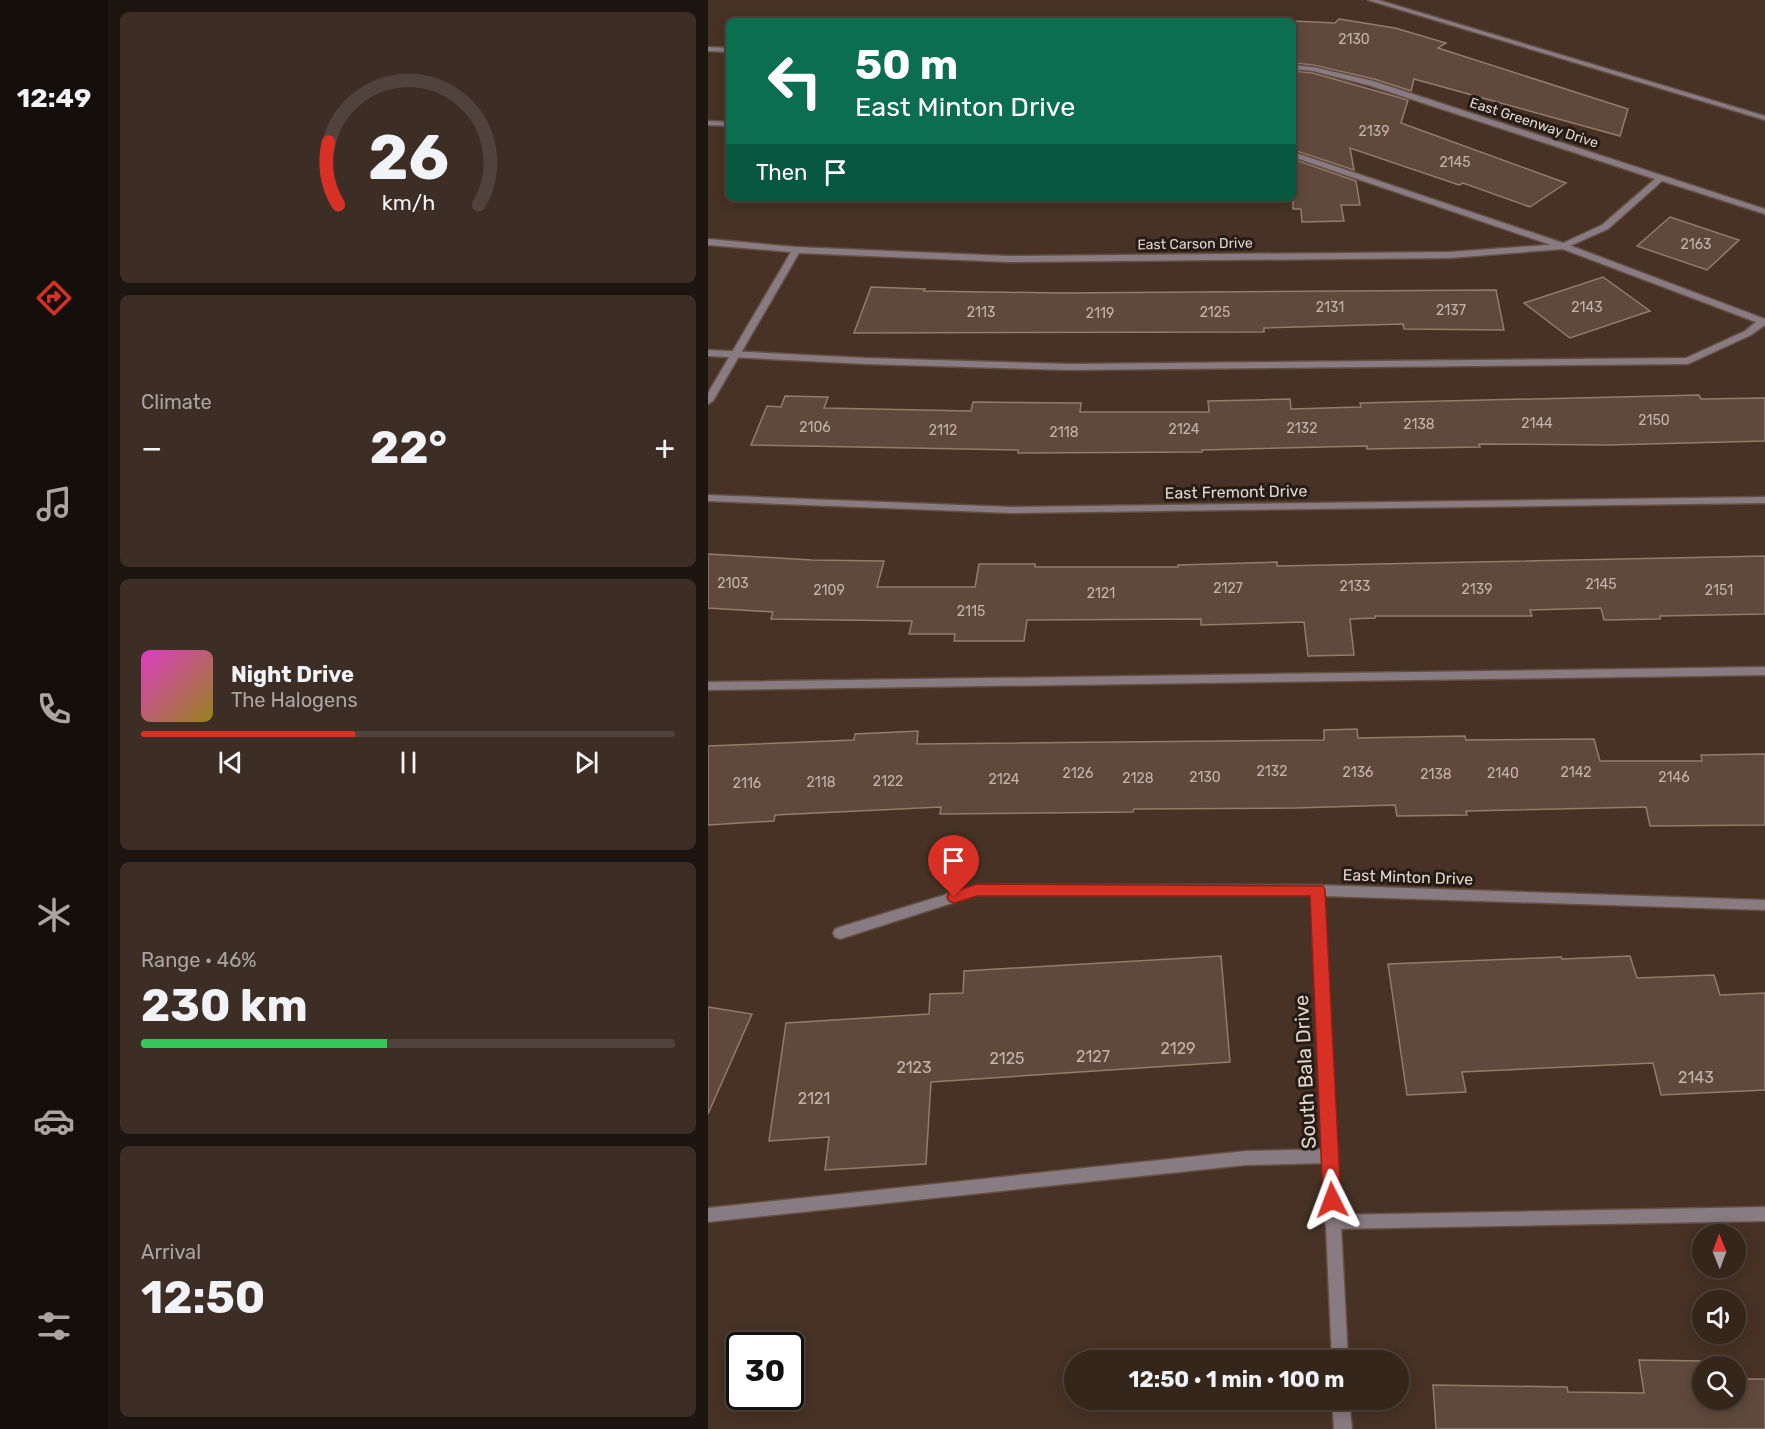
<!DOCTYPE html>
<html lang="en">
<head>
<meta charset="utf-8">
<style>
	:root { --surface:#35261c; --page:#3d2e25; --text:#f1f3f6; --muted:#aaa5a3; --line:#4f433b; --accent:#d93025 }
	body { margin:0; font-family:Rubik,sans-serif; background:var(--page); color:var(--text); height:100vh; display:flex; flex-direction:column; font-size:22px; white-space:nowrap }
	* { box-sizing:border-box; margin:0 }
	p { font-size:20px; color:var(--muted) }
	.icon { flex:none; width:33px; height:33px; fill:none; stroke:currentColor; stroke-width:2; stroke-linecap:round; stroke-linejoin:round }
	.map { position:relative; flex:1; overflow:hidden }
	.sheet { display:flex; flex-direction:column; gap:12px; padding:12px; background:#1d150f; width:600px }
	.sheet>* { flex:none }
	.top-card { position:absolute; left:18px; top:18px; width:570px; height:183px; border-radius:9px; box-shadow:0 3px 15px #0003,0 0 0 2px var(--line); background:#0b6e4f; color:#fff; overflow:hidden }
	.needle { width:39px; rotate:359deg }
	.buttons { position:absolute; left:984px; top:1224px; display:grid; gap:12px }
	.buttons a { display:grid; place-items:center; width:54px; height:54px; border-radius:50%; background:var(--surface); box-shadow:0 3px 15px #0003,0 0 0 2px var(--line); font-size:30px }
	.speed { position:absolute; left:18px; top:1332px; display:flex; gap:12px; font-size:30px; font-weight:700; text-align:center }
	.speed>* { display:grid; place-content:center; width:78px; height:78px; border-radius:50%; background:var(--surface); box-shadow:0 3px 15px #0003,0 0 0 2px var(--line); line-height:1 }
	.speed .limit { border:3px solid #111; border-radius:9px; background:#fff; color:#111 }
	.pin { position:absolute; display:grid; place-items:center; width:51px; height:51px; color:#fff; margin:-62px -26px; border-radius:50% 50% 50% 0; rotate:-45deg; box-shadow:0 0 6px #0007 }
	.pin .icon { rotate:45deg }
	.me { position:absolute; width:66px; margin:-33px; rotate:357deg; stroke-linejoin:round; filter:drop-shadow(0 0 4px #0008) }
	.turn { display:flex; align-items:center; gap:21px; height:126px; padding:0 30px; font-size:27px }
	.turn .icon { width:78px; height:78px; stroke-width:2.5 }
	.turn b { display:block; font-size:42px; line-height:51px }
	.then { display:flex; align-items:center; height:57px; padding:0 30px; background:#0003; gap:12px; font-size:22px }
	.big { font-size:45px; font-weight:700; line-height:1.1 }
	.sheet .tile { flex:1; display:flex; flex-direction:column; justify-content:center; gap:9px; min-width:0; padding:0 21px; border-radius:9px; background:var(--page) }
	.sheet .dial { align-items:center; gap:0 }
	.dial svg { height:156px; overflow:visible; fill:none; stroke:var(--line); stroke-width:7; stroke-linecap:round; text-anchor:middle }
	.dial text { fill:var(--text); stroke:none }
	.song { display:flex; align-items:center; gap:18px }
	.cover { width:72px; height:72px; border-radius:9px; background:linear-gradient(135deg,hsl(310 70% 55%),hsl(50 70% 35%)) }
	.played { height:6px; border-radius:3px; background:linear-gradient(90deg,var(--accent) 40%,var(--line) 40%) }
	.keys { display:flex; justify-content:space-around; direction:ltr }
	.heat { display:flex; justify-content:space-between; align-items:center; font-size:33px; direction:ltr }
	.charge { height:9px; border-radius:4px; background:linear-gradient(90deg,#34c759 46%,var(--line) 0) }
	.trip { position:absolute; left:356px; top:1350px; width:345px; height:60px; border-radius:30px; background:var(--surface); box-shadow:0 3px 15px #0003,0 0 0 2px var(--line); font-weight:700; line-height:60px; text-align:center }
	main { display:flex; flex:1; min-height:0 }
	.menu { display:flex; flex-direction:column; width:108px; justify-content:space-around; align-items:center; background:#150f0b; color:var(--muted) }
	.menu .icon { width:42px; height:42px }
	.menu .current { color:var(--accent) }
	.menu b { font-size:27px; color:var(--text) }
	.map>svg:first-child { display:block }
	.building { fill:#60493c; stroke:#947b6c; stroke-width:1.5 }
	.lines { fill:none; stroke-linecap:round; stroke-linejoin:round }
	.service-casing { stroke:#635043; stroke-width:3 }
	.minor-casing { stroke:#635043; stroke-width:3 }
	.service { fill:#887b81; fill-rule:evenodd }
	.minor { fill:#887b81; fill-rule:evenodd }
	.route { fill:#d93025; stroke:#8d1f18; stroke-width:1.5 }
	.labels { text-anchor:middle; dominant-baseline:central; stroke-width:6; stroke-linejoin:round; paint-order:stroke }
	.number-label { font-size:14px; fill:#c3b3aa }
	.far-street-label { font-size:14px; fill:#e4d6ce; stroke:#261c16 }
	.street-label { font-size:16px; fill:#e4d6ce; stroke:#261c16 }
	.near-number-label { font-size:16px; fill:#c3b3aa }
	.near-street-label { font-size:20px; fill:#e4d6ce; stroke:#261c16 }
</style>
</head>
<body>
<main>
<nav class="menu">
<b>12:49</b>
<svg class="icon current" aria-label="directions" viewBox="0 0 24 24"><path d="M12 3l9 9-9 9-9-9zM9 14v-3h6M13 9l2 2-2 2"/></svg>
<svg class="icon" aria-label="music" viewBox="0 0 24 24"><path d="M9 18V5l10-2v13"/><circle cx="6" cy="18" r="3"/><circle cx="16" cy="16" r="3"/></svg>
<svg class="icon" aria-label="phone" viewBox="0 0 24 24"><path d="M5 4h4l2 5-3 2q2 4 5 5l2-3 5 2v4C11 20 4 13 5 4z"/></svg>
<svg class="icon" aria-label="climate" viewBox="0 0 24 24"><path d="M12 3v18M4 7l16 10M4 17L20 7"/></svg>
<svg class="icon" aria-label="car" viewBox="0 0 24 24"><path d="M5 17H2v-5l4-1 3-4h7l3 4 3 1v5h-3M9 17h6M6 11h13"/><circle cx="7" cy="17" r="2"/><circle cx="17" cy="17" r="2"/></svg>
<svg class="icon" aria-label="filters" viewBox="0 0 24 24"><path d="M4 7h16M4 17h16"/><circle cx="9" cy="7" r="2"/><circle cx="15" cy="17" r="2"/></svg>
</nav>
<section class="sheet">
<div class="tile dial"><svg viewBox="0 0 100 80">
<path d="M14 69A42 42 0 1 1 86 69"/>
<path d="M14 69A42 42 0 0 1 9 37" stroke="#d93025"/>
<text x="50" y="56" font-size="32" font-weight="700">26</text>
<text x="50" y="72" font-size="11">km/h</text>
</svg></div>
<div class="tile"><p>Climate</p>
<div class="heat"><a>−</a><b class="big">22°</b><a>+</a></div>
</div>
<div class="tile">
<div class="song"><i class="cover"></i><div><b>Night Drive</b><p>The Halogens</p></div></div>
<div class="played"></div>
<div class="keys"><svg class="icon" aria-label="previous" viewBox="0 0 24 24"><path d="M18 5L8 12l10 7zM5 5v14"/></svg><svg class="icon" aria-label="pause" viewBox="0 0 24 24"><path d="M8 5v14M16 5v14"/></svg><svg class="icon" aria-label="next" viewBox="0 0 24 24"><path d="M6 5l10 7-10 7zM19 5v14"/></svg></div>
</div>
<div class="tile"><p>Range · 46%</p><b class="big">230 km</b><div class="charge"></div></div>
<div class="tile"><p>Arrival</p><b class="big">12:50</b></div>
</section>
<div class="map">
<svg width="1057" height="1429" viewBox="0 0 1057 1429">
	<rect width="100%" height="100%" fill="#473225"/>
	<path class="building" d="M631,19L687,28L738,43L730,48L920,109L912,136L706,79L703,91L666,79L605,65L585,63V21L627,23Z
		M585,71L605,73L700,100L693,123L858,183L822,207L755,183L751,185L642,148L646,170L585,150Z
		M585,159L648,181L652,205H633L636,221L594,222L593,209H585Z
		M962,217L1031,240L999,270L929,246Z
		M895,277L942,311L862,338L816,303Z
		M163,287L217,289L216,291L352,293L788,290L796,330L696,329L695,324L556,328V332L146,333Z
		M991,395L993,399L1057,398V441L900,445L771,444L772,447L659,449V446L494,450V452L310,453V450L43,445L59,406L73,407L77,396L120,397L116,408L263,411L265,402L373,403L372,412H501L500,401L547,400L582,399L583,409L653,407L652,403Z
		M0,554L104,560L176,561L169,587H267L271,564H327V567H470V565L569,562V566L1057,556V614L952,616V619L896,620L893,608L822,610L824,616H667V618L642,619L646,655L600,656L596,622L493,625V619L319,620L316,641H246L247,634H201L204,621L63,619L65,612L0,608Z
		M649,729L650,738L757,736L758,740L886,739L892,761H994L993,755L1057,754V825L942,826L938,807L758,811L759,815L689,816L687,805L588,808L426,809L425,812L232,814L233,807L67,815L66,821L0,825V746L146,740L147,734L210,731L209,744L616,740V730Z
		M513,956L522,1062L223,1082L218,1164L117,1170L121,1137L61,1141L78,1023L221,1014L222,994L255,993L256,971Z
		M922,956L929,978L1006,975L1012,995L1057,993V1090L953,1095L945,1063L754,1072L758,1092L699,1095L680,964L853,957L854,959Z
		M0,1007L44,1014L0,1114Z
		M931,1360L997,1361L998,1366H994V1400H1028V1379H1057V1429H728L725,1385L859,1387L860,1392L936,1393Z"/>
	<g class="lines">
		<g class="service-casing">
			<path id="service" d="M660,0H670L1057,116V120Z
				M0,121L21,122V126L0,125Z
				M585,152L858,244L1057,319V325L1043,335L980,364L362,370L158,364L0,356V350L158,358L362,364L978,358L1037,331L1048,322L852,248L585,157Z
				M1057,667V675L0,690V682Z
				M622,1149L627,1151L630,1156L627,1161L622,1163L538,1165L0,1222V1208L538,1151Z
				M1057,1207V1221L625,1229L619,1227L617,1222L619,1217L625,1215Z"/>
		</g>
		<g class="minor-casing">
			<path id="minor" d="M0,47L21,48V52L0,51Z
				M585,65L605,67L665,81L1057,209V214L954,181L900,229L855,249L742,258L300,262L91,253L5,401L0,404V393L83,252L0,245V239L88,247L300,256L742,252L853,244L894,225L947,179L660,85L605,71L585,69Z
				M0,495L303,507L1057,497V503L303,513L0,501Z
				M269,885H609L1057,900V910L616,896L640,1360H624L603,895H269L132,939L127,937L125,933L127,929L132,927Z
				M624,1400H641L644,1429H626Z"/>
		</g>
		<use href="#service" class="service"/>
		<use href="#minor" class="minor"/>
	</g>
	<path class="route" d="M269,884L615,886L617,890L633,1200L631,1206L624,1209L618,1206L615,1200L602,896H269L246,903L241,901L239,897L241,893Z"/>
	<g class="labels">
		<g class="number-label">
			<text x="646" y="39">2130</text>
			<text x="666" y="131">2139</text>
			<text x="747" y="162">2145</text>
			<text x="988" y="244">2163</text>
			<text x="622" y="307">2131</text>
			<text x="879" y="307">2143</text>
			<text x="743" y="310">2137</text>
			<text x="273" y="312">2113</text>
			<text x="507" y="312">2125</text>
			<text x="392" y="313">2119</text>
			<text x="946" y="420">2150</text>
			<text x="829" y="423">2144</text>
			<text x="711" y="424">2138</text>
			<text x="107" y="427">2106</text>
			<text x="594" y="428">2132</text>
			<text x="476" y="429">2124</text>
			<text x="235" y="430">2112</text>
			<text x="356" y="432">2118</text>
			<text x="25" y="583">2103</text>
			<text x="893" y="584">2145</text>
			<text x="647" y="586">2133</text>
			<text x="520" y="588">2127</text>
			<text x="769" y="589">2139</text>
			<text x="121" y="590">2109</text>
			<text x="1011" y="590">2151</text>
			<text x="393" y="593">2121</text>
			<text x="263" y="611">2115</text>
			<text x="564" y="771">2132</text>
			<text x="650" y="772">2136</text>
			<text x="868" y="772">2142</text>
			<text x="370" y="773">2126</text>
			<text x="795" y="773">2140</text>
			<text x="728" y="774">2138</text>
			<text x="497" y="777">2130</text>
			<text x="966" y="777">2146</text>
			<text x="430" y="778">2128</text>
			<text x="296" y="779">2124</text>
			<text x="180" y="781">2122</text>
			<text x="113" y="782">2118</text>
			<text x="39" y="783">2116</text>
		</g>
		<g class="far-street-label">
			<text transform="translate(826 123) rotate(18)">East Greenway Drive</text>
			<text transform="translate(487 244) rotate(-1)">East Carson Drive</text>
		</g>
		<g class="street-label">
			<text transform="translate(528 492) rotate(-1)">East Fremont Drive</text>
			<text transform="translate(700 877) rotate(2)">East Minton Drive</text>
		</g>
		<g class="near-number-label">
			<text x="470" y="1048">2129</text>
			<text x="385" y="1056">2127</text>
			<text x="299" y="1058">2125</text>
			<text x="206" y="1067">2123</text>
			<text x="988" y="1077">2143</text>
			<text x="106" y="1098">2121</text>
		</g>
		<g class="near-street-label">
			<text transform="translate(597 1072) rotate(-93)">South Bala Drive</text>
		</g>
	</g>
</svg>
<div class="buttons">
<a><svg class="needle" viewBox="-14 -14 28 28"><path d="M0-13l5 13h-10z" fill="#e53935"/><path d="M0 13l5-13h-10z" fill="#aaa5a3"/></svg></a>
<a><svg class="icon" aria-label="sound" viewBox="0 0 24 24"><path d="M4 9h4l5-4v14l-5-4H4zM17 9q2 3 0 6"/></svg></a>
<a><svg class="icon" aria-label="search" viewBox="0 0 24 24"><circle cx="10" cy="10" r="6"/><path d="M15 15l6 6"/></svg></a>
</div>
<div class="speed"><div class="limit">30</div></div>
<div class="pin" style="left:246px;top:897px;background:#d93025"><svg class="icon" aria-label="arrive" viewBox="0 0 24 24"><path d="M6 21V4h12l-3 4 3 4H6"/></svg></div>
<svg class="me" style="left:624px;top:1200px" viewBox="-20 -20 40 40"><path d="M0-17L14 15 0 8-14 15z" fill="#d93025" stroke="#fff" stroke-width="4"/></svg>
<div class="trip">12:50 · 1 min · 100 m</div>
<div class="top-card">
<div class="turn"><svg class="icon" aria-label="left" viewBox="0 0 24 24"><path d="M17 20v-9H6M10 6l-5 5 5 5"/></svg><div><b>50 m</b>East Minton Drive</div></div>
<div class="then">Then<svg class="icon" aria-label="arrive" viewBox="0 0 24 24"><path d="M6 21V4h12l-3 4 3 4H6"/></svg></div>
</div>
</div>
</main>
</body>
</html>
